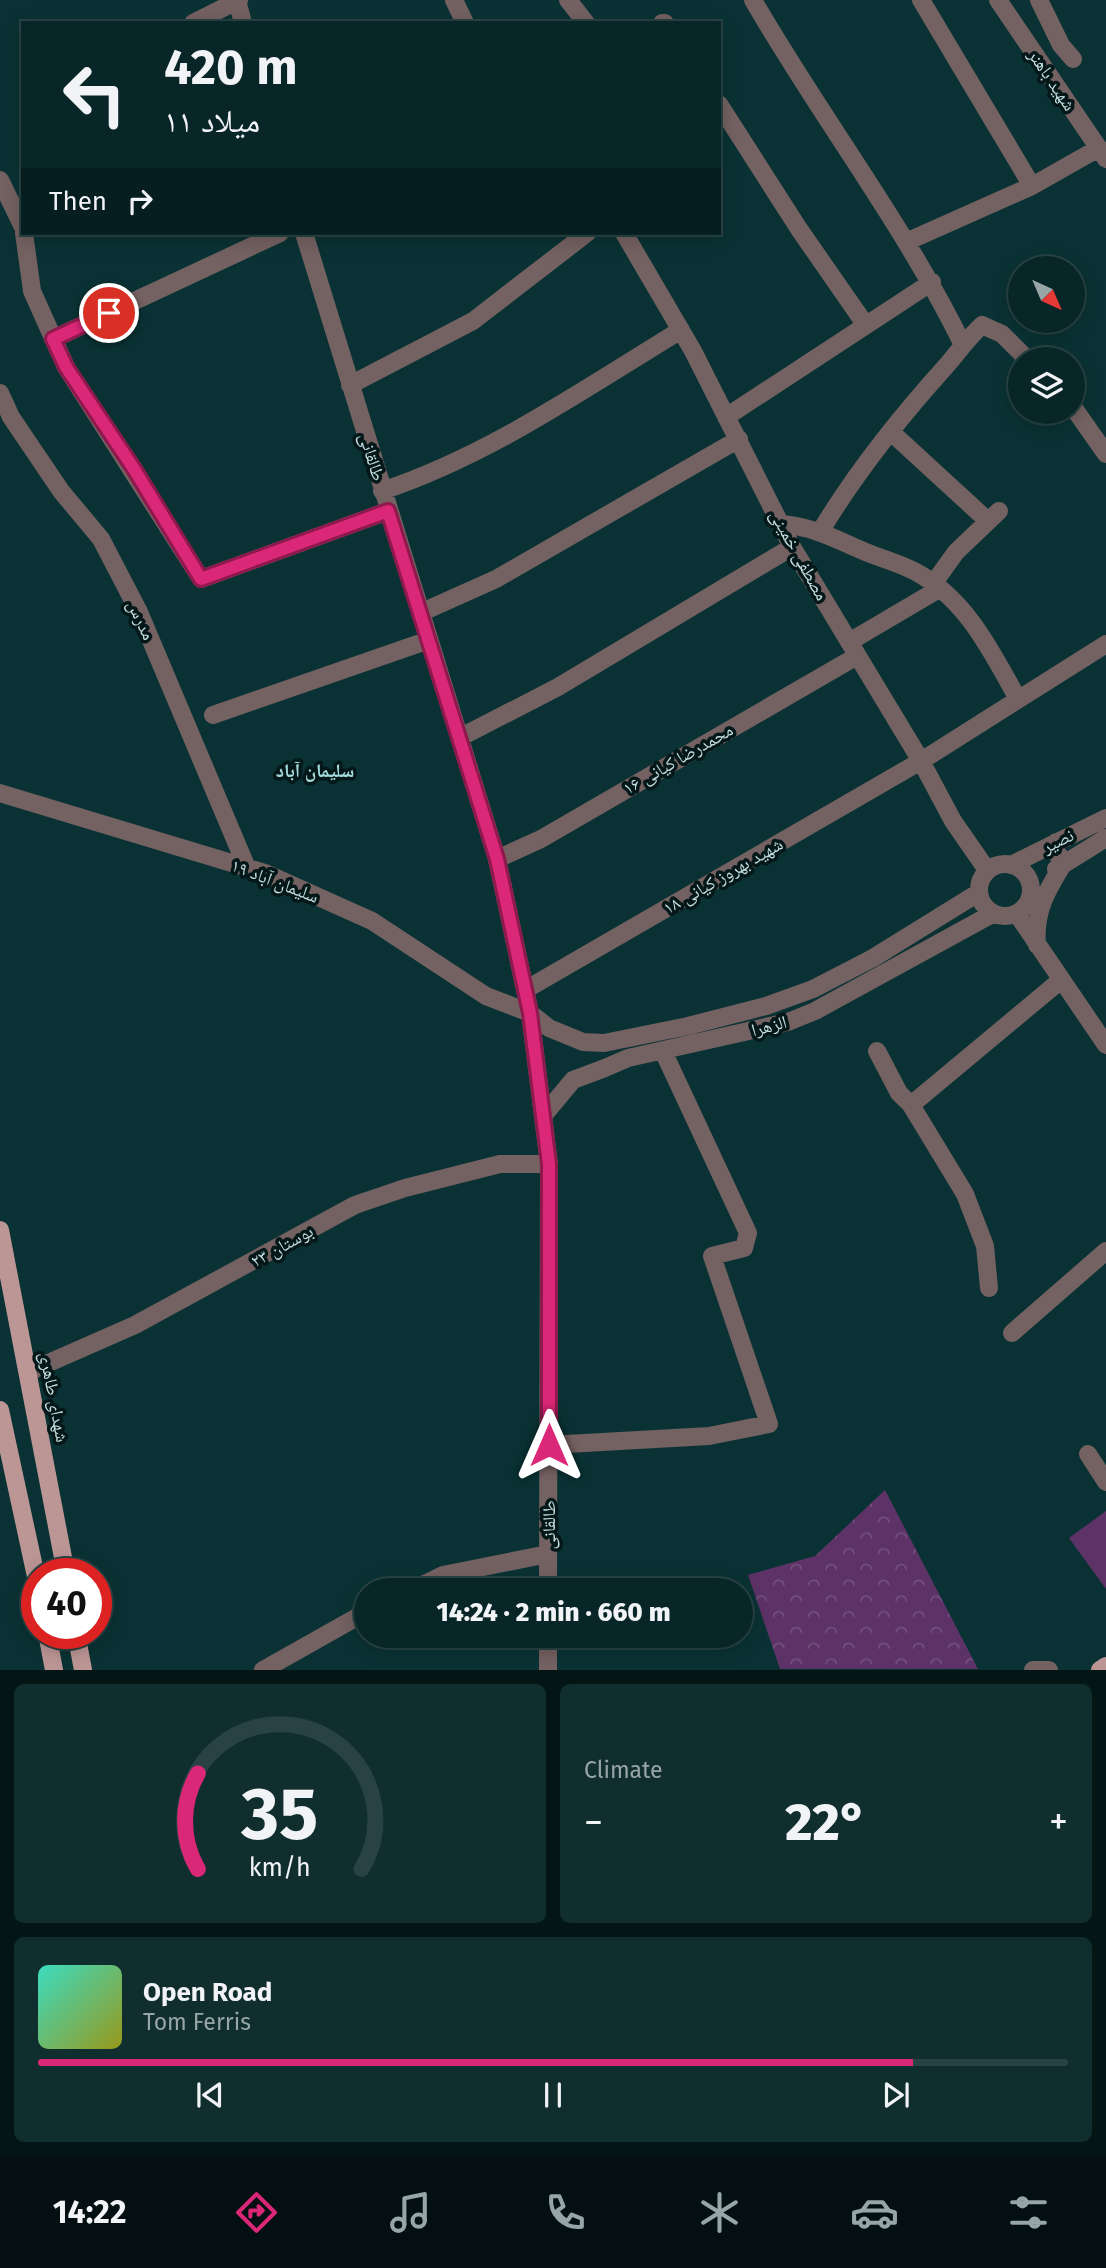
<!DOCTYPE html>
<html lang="en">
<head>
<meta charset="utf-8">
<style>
	:root { --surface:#082627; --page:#112e2f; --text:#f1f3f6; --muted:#98a5a7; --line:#294344; --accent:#db2777 }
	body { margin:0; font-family:"Fira Sans","Noto Naskh Arabic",sans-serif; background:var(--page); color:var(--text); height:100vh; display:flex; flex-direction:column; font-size:26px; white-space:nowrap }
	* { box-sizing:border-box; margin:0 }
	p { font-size:23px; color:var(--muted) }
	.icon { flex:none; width:38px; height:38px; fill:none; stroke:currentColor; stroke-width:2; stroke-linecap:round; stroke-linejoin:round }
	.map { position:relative; height:1670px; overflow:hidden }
	.panel { display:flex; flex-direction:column; gap:14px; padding:14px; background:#041515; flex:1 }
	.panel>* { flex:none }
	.guide { position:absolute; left:21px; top:21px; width:700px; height:214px; border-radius:0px; box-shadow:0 4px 18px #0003,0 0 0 2px var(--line); background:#082627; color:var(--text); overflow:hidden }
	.needle { width:46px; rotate:136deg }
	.tools { position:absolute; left:1008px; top:256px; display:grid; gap:14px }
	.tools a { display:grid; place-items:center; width:77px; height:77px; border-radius:50%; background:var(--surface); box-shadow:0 4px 18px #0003,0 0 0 2px var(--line); font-size:35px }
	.speed { position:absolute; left:21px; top:1558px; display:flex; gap:14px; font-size:35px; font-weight:700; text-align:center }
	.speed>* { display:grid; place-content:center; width:91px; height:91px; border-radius:50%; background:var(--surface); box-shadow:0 4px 18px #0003,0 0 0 2px var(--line); line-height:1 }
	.speed .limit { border:10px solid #d22; background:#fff; color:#111 }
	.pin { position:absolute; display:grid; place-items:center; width:60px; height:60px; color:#fff; margin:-30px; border:4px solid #fff; border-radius:50%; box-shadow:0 2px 7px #0007 }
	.me { position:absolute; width:77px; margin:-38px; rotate:0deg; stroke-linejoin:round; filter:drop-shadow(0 0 5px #0008) }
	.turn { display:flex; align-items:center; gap:24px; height:147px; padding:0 28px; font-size:32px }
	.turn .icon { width:91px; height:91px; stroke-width:2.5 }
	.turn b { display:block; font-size:49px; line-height:60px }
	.then { display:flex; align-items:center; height:66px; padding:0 28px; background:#0003; gap:14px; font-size:26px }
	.big { font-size:52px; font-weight:800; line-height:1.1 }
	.panel .tile { flex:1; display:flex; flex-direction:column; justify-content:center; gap:10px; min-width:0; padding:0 24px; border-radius:10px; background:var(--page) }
	.panel .dial { align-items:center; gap:0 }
	.dial svg { height:182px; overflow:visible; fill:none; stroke:var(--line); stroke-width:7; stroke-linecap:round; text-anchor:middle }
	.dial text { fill:var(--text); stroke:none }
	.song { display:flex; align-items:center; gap:21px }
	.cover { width:84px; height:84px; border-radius:10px; background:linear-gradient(135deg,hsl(170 70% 55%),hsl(60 70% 35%)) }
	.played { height:7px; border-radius:4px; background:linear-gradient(90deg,var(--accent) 85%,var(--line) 85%) }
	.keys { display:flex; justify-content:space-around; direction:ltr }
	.heat { display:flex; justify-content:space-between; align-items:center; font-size:38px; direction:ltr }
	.panel .tiles { flex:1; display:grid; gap:14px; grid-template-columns:1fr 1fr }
	.tile:last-child { grid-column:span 2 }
	.trip { position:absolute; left:354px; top:1578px; width:399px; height:70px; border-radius:35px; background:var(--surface); box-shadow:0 4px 18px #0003,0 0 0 2px var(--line); font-weight:800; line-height:70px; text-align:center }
	.tab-bar { display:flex; height:112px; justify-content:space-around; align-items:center; background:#030f10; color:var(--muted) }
	.tab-bar .icon { width:49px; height:49px }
	.tab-bar .active { color:var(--accent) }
	.tab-bar b { font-size:32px; color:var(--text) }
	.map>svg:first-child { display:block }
	.grass { fill:#5d3267 }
	.park { fill:url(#park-crowns) }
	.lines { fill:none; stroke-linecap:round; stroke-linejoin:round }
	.minor { stroke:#746161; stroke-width:18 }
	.major { stroke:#bc9695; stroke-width:18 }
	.route-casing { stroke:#8e194d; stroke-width:18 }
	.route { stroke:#db2777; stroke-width:12 }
	.labels { text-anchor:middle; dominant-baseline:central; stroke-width:7; stroke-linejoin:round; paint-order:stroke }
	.street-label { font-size:18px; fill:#c4ddde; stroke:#041819 }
	.neighbourhood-label { font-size:19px; font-weight:bold; fill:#a5dadc; stroke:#041819 }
</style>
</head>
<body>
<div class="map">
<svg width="1106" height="1670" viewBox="0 0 1106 1670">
	<defs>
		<pattern id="park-crowns" width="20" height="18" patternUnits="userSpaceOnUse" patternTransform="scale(1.75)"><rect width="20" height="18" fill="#5d3267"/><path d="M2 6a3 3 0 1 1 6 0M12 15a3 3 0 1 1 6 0" fill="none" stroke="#734f7c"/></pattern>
	</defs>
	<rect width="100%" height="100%" fill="#0a3234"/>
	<path class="grass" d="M1106,1511V1589L1069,1538Z"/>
	<path class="park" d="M885,1490L978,1669H780L748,1575L815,1556Z"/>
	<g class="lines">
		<path class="minor" d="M237,0L243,23
			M454,0L465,23
			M568,0L586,23
			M753,0C820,116 903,223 962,343
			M921,0L1032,186
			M998,0L1106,159
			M1039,0L1061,45L1073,59
			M193,23L239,0
			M662,23H665
			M719,104L799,229L865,324
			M0,180L23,227
			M24,233L32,291L66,367L201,579L388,511
			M304,233L497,859L530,1013L549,1164L548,1591
			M624,233L693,351L792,547L921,761L953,821L987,870
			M906,242L1032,186L1099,148
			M53,339L280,233
			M350,385L473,321L587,233
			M0,393L11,417L61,491L101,539L139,612L247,868
			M1073,407L1106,454
			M726,417L932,282
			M891,432L988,521
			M382,491C490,455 584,389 681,330
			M781,524C810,526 834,538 861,550C879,558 899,563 916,572C967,600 991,651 1018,699
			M820,532C856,472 900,417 947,365C959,351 969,337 982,325L1002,334L1027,359
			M933,584L956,552L999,511
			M420,613L496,579L739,439
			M849,642L939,589
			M213,715L429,640
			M459,738L558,687L792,547
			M0,793L265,873L372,921L486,996L530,1013L549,1028L583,1042L604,1043L688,1026L766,1006L813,989L873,958L978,893
			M497,859L541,839L857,656
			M979 890a26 26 0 1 1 52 0a26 26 0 1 1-52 0Z
			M1011,865L1106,818
			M1056,869L1106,838
			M1017,914L1106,1045
			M1037,945C1034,911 1047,890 1065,861L1056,853V842
			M525,990L921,761L1106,644
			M877,1051L899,1093L911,1105L965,1194L985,1246L989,1288
			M911,1105L1061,980
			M543,1116L573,1080L605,1068L628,1058L788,1022L815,1011L992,914
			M1012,1333L1106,1251
			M28,1372L135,1325L355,1205L405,1188L500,1164H549
			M549,1445L709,1436L769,1424L712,1256L744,1248L748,1233L663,1051
			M1088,1454L1106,1482
			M410,1591L443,1575L548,1554
			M263,1670L366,1612
			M548,1670V1636
			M1033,1670H1049"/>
		<path class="major" d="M0,1230L66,1573
			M0,1410L37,1581
			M47,1633L54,1670
			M76,1633L83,1670
			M1100,1670L1106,1666"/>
	</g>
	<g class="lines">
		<g class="route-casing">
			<path id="route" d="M109,313L53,339L66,367L134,469L201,579L388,511L497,859L530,1013L549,1164V1445"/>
		</g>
		<use href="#route" class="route"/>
	</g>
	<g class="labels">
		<g class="street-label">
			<text transform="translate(1052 80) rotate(56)">شهید باهنر</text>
			<text transform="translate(372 457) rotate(73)">طالقانی</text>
			<text transform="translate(799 555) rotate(61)">مصطفی خمینی</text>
			<text transform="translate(141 620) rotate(65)">مدرس</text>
			<text transform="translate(678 759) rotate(-30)">محمدرضا کیانی ۱۶</text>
			<text transform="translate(1058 841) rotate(-26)">نصیر</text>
			<text transform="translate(723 876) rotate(-30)">شهید بهروز کیانی ۱۸</text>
			<text transform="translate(275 881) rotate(21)">سلیمان آباد ۱۹</text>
			<text transform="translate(769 1026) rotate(-15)">الزهرا</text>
			<text transform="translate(282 1246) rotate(-29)">بوستان ۲۳</text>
			<text transform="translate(54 1397) rotate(79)">شهدای طاهری</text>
			<text transform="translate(549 1525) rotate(-90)">طالقانی</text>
		</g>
		<g class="neighbourhood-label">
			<text x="315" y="770">سلیمان آباد</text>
		</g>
	</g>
</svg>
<div class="tools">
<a><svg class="needle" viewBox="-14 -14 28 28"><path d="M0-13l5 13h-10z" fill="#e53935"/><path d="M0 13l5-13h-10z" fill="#98a5a7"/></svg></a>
<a><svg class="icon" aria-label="layers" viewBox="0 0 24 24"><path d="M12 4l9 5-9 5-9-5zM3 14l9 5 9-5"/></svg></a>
</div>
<div class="speed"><div class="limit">40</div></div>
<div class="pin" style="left:109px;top:313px;background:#d93025"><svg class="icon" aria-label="arrive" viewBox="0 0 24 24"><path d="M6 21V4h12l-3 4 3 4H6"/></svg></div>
<svg class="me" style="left:549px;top:1445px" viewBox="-20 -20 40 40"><path d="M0-17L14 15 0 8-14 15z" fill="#db2777" stroke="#fff" stroke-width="4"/></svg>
<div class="trip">14:24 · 2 min · 660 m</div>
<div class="guide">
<div class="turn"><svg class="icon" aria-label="left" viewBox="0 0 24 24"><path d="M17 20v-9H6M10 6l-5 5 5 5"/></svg><div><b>420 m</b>میلاد ۱۱</div></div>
<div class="then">Then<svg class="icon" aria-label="right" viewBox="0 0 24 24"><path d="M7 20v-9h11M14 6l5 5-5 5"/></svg></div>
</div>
</div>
<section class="panel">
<div class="tiles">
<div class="tile dial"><svg viewBox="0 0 100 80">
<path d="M14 69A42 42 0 1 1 86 69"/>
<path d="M14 69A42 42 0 0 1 14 27" stroke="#db2777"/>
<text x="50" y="56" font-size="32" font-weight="700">35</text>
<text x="50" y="72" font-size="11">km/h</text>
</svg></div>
<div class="tile"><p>Climate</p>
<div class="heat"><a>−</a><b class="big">22°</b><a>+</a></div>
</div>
<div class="tile">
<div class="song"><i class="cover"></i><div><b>Open Road</b><p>Tom Ferris</p></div></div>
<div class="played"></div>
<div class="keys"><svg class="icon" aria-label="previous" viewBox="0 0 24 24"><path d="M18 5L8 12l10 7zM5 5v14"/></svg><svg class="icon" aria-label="pause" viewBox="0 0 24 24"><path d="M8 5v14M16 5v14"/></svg><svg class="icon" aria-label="next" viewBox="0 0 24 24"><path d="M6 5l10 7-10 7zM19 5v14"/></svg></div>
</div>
</div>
</section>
<nav class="tab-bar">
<b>14:22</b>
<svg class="icon active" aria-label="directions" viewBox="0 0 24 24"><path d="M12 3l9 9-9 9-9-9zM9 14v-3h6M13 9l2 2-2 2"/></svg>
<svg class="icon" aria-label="music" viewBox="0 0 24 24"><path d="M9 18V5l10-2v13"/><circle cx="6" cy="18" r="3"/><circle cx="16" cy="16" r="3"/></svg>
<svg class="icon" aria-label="phone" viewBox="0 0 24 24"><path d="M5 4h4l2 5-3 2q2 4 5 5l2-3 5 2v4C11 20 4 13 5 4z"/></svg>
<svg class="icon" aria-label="climate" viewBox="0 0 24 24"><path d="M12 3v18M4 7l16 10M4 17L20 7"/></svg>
<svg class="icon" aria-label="car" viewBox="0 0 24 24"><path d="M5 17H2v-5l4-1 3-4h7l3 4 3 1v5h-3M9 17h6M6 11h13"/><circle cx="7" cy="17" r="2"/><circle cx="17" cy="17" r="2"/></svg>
<svg class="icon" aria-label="filters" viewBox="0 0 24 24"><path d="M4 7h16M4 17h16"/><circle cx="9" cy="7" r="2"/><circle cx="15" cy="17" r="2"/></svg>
</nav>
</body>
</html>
